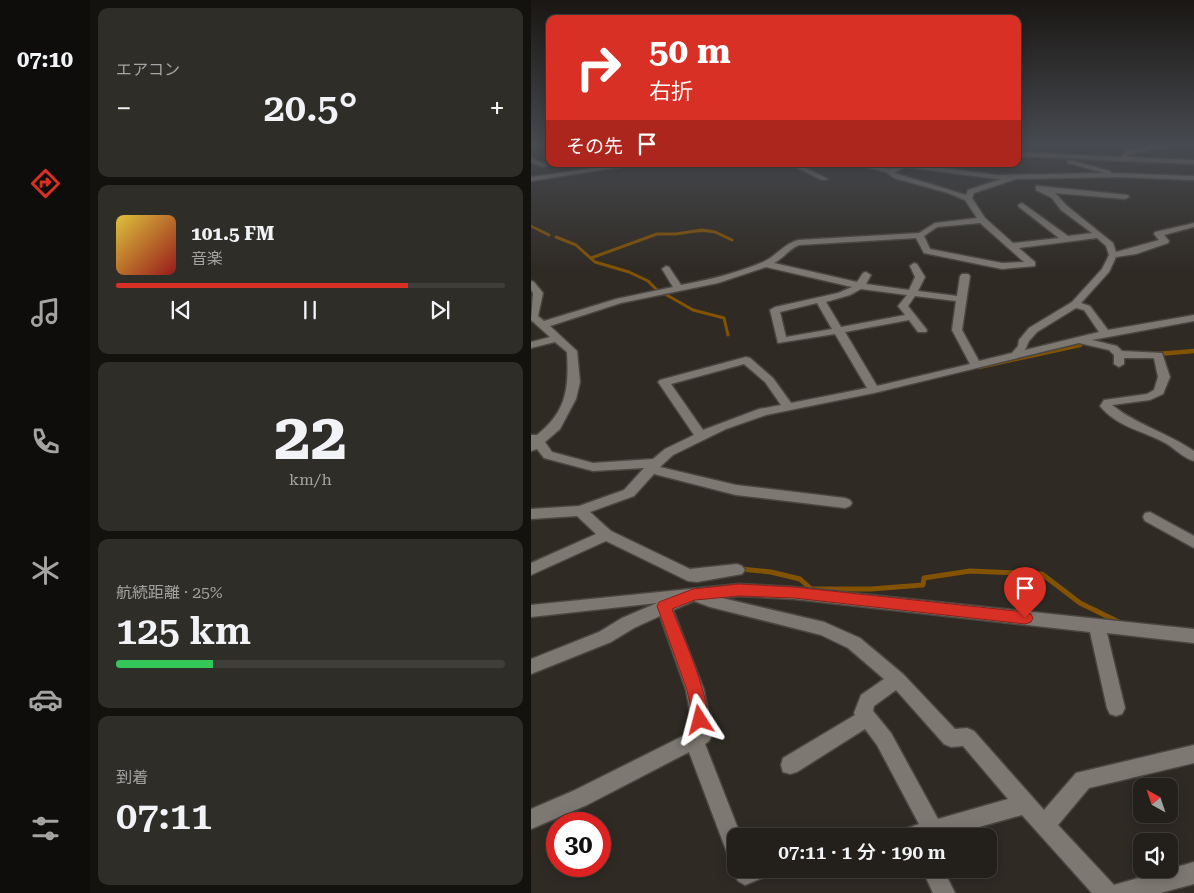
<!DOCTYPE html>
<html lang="ja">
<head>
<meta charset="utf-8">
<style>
	:root { --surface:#23201b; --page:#2f2d28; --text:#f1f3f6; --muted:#a3a3a3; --line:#403e3a; --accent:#d93025 }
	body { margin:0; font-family:"Roboto Serif","Noto Sans JP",serif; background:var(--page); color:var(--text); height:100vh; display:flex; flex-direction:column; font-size:19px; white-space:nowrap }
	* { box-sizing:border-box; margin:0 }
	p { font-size:16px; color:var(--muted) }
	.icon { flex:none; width:28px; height:28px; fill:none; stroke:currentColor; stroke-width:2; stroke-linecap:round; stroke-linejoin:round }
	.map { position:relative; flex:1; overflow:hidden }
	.side { display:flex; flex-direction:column; gap:8px; padding:8px; background:#13120f; width:441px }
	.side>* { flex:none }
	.banner { position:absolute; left:15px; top:15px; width:475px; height:152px; border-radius:10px; box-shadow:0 2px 12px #0003,0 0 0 1px var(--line); background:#d93025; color:#fff; overflow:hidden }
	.needle { width:32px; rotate:320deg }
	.controls { position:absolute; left:602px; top:778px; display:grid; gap:10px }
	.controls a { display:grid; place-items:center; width:45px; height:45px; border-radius:10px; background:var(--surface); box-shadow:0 2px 12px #0003,0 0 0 1px var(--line); font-size:25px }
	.speed { position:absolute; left:15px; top:812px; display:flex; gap:10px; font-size:25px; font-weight:700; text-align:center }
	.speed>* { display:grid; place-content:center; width:65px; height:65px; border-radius:50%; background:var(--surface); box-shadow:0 2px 12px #0003,0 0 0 1px var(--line); line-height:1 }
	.speed .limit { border:8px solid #d22; background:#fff; color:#111 }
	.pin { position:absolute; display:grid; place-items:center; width:42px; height:42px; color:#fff; margin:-51px -21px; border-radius:50% 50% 50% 0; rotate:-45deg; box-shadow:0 0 5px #0007 }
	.pin .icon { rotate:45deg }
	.me { position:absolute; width:55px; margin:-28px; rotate:351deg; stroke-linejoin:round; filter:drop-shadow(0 0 4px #0008) }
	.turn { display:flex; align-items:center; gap:18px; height:105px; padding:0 20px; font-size:22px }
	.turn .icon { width:65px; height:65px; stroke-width:2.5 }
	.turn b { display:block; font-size:35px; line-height:42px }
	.then { display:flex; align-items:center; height:48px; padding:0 20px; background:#0003; gap:10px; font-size:19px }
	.big { font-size:38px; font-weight:600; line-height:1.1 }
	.side .card { flex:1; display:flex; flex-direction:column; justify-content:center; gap:8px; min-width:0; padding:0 18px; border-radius:10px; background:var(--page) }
	.side .dial { align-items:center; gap:0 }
	.dial b { font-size:65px; line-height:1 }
	.song { display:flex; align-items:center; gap:15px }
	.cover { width:60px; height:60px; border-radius:8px; background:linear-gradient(135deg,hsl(50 70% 55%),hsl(0 70% 35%)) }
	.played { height:5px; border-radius:2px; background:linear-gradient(90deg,var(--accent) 75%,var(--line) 75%) }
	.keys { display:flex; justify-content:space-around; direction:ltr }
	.heat { display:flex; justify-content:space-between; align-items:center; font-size:28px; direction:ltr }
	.charge { height:8px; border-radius:4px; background:linear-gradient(90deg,#34c759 25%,var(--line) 0) }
	.trip { position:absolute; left:196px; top:828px; width:270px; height:50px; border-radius:10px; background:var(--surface); box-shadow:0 2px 12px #0003,0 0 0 1px var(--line); font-weight:600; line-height:50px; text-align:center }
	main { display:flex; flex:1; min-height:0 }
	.dock { display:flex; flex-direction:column; width:90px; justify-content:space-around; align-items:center; background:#0e0d0b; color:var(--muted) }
	.dock .icon { width:35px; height:35px }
	.dock .current { color:var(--accent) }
	.dock b { font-size:22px; color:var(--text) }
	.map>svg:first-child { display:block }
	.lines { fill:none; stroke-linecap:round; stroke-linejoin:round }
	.stream-far3 { stroke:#835302; stroke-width:2.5 }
	.stream-far2 { stroke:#835302; stroke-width:3 }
	.stream-far1 { stroke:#835302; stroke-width:4.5 }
	.stream { stroke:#835302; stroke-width:5 }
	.minor-casing { stroke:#4a4640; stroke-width:3 }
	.minor { fill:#7e7872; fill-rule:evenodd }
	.route { fill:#d93025; stroke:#8d1f18 }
</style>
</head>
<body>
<main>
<nav class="dock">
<b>07:10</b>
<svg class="icon current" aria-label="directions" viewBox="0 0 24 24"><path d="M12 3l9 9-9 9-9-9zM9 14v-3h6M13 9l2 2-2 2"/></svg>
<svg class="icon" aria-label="music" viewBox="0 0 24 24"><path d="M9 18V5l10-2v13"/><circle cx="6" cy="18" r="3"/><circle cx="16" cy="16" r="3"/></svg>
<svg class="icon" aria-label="phone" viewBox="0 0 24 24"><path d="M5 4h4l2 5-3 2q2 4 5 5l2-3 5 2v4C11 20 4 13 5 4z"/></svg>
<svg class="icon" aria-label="climate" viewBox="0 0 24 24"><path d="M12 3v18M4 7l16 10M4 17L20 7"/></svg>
<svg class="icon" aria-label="car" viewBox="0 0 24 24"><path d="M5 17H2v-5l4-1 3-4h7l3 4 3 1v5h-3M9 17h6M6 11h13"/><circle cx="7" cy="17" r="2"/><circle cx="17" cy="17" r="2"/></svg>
<svg class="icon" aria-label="filters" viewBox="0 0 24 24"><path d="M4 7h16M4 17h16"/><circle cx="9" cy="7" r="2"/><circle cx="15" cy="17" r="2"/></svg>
</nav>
<section class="side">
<div class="card"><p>エアコン</p>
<div class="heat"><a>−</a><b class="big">20.5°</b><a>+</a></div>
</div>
<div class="card">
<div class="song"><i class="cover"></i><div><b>101.5 FM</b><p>音楽</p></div></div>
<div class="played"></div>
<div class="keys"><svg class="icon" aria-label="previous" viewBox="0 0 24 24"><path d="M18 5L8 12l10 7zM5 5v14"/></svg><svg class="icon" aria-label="pause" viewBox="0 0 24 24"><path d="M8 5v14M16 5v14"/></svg><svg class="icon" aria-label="next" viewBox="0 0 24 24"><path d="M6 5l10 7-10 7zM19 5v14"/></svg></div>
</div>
<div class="card dial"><b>22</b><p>km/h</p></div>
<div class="card"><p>航続距離 · 25%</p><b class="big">125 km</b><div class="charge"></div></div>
<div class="card"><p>到着</p><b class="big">07:11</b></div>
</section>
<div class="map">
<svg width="663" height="893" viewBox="0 0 663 893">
	<rect width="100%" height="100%" fill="#2f2a24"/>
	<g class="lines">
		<path class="stream-far3" d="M82,168L113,164
			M0,226L10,231
			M164,231H178"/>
		<path class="stream-far2" d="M8,230L18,235
			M25,237L45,245L64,262L98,272L117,281L127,291
			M60,258L126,234H145L171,230L184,232L201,240
			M134,294L162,310L193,318L197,335"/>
		<path class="stream-far1" d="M627,354L663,351
			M448,367L549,345"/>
		<path class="stream" d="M209,569L240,572L269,579L280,589H340L392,585L393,578L439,571L511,574L549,603L592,624"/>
		<g class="minor-casing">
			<path id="minor" d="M635,144H648L599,154L596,157L663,160V164L486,156V152L590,157L595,151Z
				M0,158L14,164L15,165L12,167L0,162Z
				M539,160L579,171L580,173L663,176V180L589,177L485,179L443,193L441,198L454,218L482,243L528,238L488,207L487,205L491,203L537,236L561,233L530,210L521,198L505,190V186H508L597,195L598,197L594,199L524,193L536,206L582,243L585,252L628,240L623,234L624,232L663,223V227L633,235L638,241L637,243L605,254L585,257L578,272L550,303L559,306L577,330L663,315V321L561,340L586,346L591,351L631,353L639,377L632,394L619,400L581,405C606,425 637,433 663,451V461C653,458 645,450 636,444C614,431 587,428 569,406L573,400L616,394L623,390L627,377L623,358H593V364L588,367L583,364V355L578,350L548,343L343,393L235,415L195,429L142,455L129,467L205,485L314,498L319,500L321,503L319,506L314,508L205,495L123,474L103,496L59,512L80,531L159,569L206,564L211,566L214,570L211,574L166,582L157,581L75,541L0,575V563L65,534L46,516L0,519V509L48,506L93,490L113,468L62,471L13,458L6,449L0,451V435H6C36,411 38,388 36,352L24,342L0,348V342L19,337L0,320L2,293L0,290V281L3,282L12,293L7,316L13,321L85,299L142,287L131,269L135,266L138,267L150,285C178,280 206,273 232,262C247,255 251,245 267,240L388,233L404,223L446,218L434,200L417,193L363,178L355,172L321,164H333L359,169L366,166L364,164H381L466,175L573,173L537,163L536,162ZM374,167L466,179H470L437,190L435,195L363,173ZM449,223L493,262L471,263L399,249L393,236L406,227ZM385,238L393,253L471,269L504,266V262L488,248L566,238L575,246L578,255L571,269L541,302L498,328L488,340L487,346L481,353L448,361L431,330L439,276L437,274H431L429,276L426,296L387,291L394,277L386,264L383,263L379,266L384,277L378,290L335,284L340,275L335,272L332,273L326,282L243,263C253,258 258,249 268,245ZM235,267L321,287L307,293L244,307L239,310L247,343L304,334L336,388L260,403L242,378L219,358L215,357L129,380L127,382L163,435L134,449L122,459L62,463L21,452L14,442L29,429L45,399L49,382L46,351L19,326L90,303L187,283ZM330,289L376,295L367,306L374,315L310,327L295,302L319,295ZM384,296L425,301L421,330L439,364L346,386L314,332L378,320L387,332H395L396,330L377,306ZM286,303L301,329L255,337L249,312ZM545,308L553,310L568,332L494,350L498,341L506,332ZM213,364L234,382L250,405L228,409L172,430L140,384Z
				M93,164H109L0,181V177Z
				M258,164H266L297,179L291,180Z
				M619,512L663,536V548L614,521L612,517L614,513Z
				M208,584L263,587L663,629V643L576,633L594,708L591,714L585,716L579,714L576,708L559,632L263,599L208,596L191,598L293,622L329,638L372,674L424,729L436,728L443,731L513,810L545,773L663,745V763L558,788L527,825L583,885L663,862V884L629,893H561L491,815L416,836H371L374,829L388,824L346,745L334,729L266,772L259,774L252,772L250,765L252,758L324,715L323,713L330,695L353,679L317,648L290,635L179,607L163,601L142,610L173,690L181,735L178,741L174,744L210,836H205V869H239L236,876L214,885L207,881L200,869L204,861L198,858L158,752L56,805L0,829V809L42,791L162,731L155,690L129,616L103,628L80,642L0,674V659L68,632L91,618L126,603L0,617V605ZM365,690L413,744L420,747L432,746L477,799L407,819L360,733L342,711L343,706Z
				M391,869H412L424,893H402Z"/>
		</g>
		<use href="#minor" class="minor"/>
	</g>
	<linearGradient id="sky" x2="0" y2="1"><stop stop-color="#1a1714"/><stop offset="0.54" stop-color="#474a50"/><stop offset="1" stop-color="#474a50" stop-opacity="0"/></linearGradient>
	<rect width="663" height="269" fill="url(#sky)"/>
	<path class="route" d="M208,584L263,587L494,612L500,614L502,618L500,622L494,624L263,598L208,596L164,600L141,609C150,632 184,706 175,726L169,728L164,726L156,690L126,606L128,602L162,589Z"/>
</svg>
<div class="controls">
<a><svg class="needle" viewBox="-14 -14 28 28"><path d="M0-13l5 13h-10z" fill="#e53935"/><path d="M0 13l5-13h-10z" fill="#a3a3a3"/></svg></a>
<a><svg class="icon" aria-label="sound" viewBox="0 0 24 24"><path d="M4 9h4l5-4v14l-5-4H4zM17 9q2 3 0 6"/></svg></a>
</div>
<div class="speed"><div class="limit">30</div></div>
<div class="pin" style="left:494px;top:618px;background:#d93025"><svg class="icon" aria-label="arrive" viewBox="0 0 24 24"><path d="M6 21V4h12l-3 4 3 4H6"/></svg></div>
<svg class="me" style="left:169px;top:720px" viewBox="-20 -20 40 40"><path d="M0-17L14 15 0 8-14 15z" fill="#d93025" stroke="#fff" stroke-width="4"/></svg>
<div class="trip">07:11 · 1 分 · 190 m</div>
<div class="banner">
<div class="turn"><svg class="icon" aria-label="right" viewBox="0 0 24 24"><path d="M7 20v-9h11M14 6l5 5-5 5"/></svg><div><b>50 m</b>右折</div></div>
<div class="then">その先<svg class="icon" aria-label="arrive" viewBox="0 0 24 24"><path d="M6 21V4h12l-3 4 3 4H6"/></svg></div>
</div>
</div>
</main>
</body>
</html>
